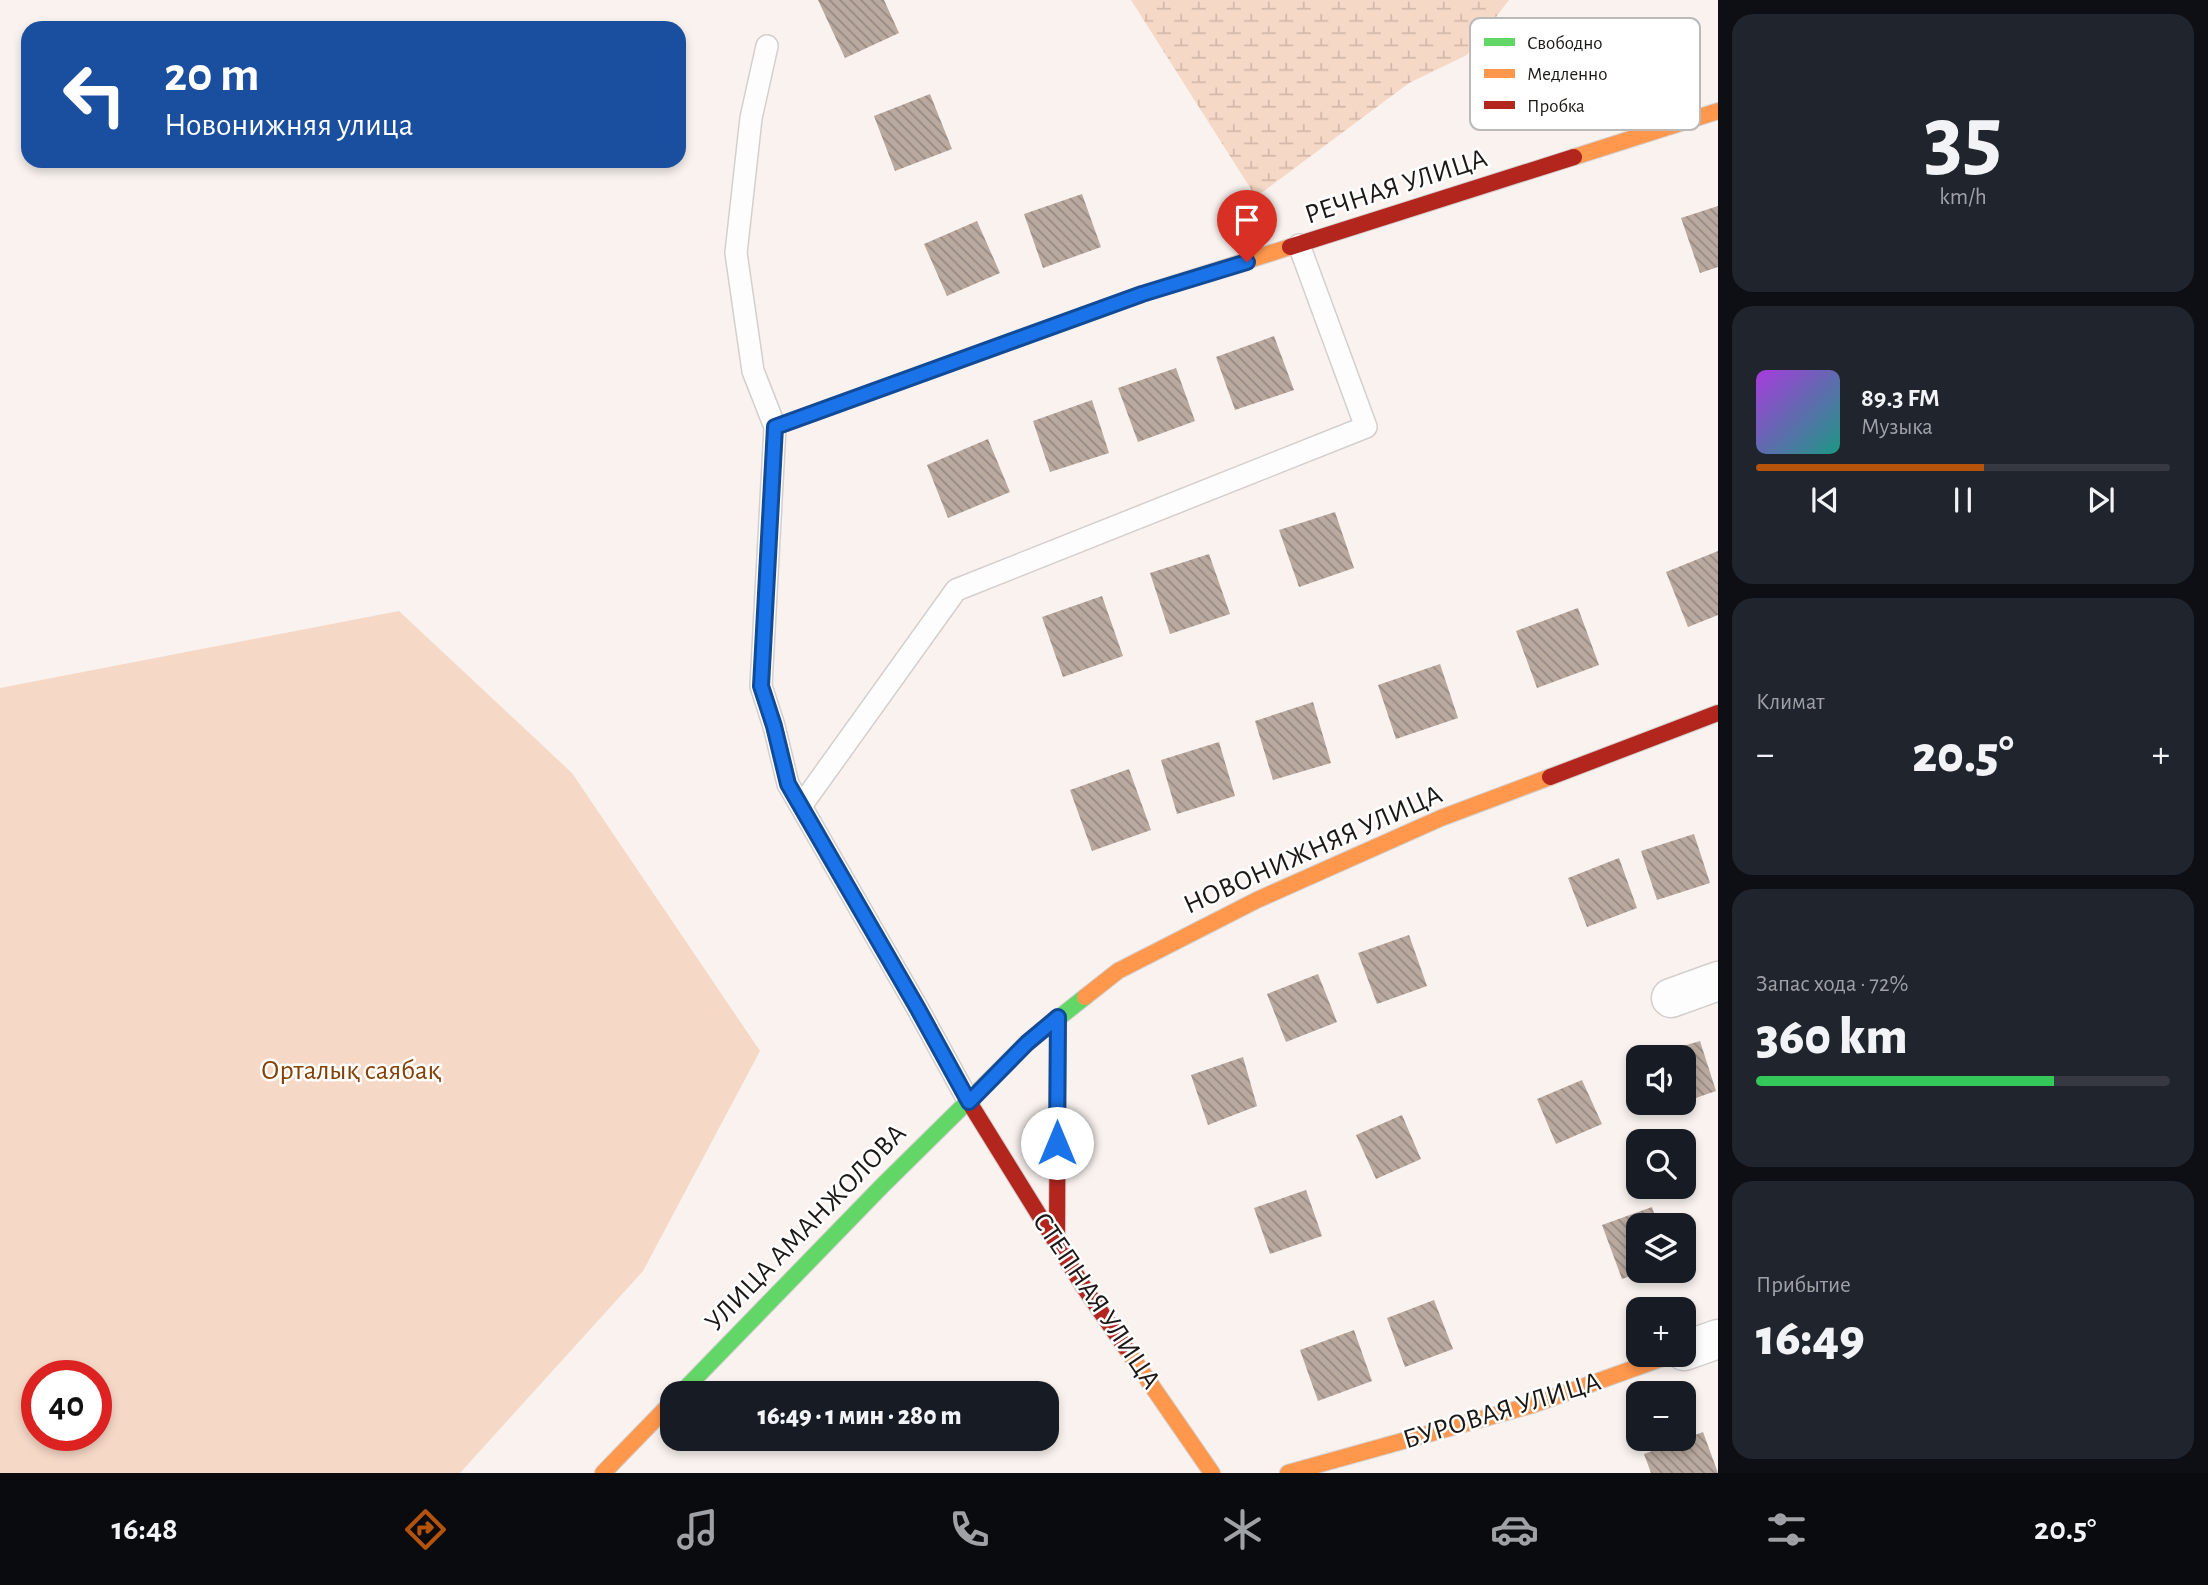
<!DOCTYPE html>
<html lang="ru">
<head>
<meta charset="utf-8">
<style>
	:root { --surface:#171b24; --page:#20242c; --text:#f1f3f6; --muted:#9ea1a6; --line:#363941; --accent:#b45309 }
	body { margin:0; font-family:"Alegreya Sans",sans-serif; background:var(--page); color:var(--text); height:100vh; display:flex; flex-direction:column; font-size:26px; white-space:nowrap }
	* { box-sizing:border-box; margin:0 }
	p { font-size:23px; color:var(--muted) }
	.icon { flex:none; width:38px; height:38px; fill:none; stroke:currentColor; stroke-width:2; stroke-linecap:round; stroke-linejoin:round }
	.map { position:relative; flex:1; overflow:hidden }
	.sheet { display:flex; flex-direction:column; gap:14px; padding:14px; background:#0d0f14; width:490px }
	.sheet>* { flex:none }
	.guide { position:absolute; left:21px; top:21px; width:665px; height:147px; border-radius:21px; box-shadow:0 4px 10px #0003; background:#1a4fa0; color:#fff; overflow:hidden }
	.controls { position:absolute; left:1626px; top:1045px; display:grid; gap:14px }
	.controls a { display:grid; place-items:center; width:70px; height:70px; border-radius:14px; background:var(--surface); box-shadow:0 4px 10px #0003; font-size:35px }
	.speed { position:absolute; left:21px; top:1360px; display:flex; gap:14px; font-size:35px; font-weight:700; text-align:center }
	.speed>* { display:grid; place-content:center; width:91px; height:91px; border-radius:50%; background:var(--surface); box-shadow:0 4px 10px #0003; line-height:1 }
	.speed .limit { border:10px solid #d22; background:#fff; color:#111 }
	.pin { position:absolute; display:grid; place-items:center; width:60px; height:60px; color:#fff; margin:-72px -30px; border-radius:50% 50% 50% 0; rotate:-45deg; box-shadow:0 0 7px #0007 }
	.pin .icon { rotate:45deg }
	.me { position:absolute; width:77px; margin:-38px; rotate:0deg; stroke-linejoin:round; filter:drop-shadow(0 0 5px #0008) }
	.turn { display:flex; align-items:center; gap:24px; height:147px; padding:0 28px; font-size:32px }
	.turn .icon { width:91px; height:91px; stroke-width:2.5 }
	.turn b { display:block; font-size:49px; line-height:60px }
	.big { font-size:52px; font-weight:800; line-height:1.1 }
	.sheet .widget { flex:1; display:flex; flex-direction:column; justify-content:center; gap:10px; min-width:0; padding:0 24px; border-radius:21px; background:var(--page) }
	.sheet .dial { align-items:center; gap:0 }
	.dial b { font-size:91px; line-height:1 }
	.song { display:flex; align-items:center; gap:21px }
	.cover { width:84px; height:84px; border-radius:10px; background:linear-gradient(135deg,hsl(280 70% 55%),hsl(170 70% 35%)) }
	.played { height:7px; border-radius:4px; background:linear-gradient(90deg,var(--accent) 55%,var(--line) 55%) }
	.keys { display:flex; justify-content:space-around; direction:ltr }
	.heat { display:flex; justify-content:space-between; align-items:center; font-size:38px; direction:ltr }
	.charge { height:10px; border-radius:5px; background:linear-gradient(90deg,#34c759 72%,var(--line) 0) }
	.trip { position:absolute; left:660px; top:1381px; width:399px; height:70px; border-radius:21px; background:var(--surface); box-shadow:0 4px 10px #0003; font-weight:800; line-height:70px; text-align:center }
	.dock { display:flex; height:112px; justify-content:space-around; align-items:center; background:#090b0e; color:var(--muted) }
	.dock .icon { width:49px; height:49px }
	.dock .selected { color:var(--accent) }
	.dock b { font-size:32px; color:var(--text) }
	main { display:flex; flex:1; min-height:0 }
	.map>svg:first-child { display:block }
	.green { fill:#f6d8c6; fill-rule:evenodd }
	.wetland { fill:url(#wetland-marsh) }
	.building { fill:url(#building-back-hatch) }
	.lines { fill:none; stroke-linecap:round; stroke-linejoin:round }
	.lane-casing { stroke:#d4cfcd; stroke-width:24 }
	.street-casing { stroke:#d4cfcd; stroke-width:41 }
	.fast-casing { stroke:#d4cfcd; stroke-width:18 }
	.slow-casing { stroke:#d4cfcd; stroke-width:18 }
	.jam-casing { stroke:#d4cfcd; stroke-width:18 }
	.lane { stroke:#fefdfd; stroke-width:21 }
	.street { stroke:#fefdfd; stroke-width:38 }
	.fast { stroke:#63d668; stroke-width:16 }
	.slow { stroke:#ff974d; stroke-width:16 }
	.jam { stroke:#b3261e; stroke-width:16 }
	.route-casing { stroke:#114b97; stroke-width:18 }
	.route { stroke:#1a73e8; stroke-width:12 }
	.labels { text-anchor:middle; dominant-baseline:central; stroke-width:5; stroke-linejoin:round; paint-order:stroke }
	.street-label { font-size:28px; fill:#1c1816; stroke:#fff }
	.park-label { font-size:28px; fill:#854105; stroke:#fff }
	.key { fill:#fff; stroke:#bbbab9; stroke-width:2 }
	.key-label { font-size:19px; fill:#1c1816 }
</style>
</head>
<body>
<main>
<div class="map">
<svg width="1718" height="1473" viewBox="0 0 1718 1473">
	<defs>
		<pattern id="wetland-marsh" width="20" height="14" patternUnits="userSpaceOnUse" patternTransform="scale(1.75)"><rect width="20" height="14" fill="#f6d8c6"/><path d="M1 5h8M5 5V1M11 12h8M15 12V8" fill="none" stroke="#d2b9a9"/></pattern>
		<pattern id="building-back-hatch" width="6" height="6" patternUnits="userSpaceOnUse" patternTransform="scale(1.75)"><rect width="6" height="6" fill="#baa99f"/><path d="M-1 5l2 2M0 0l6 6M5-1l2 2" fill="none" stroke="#968981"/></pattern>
	</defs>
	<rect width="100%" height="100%" fill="#f9f2ef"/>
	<path class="green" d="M399,611L572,773L760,1051L643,1271L460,1473H0V688ZM37,1376H96V1435H37Z"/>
	<path class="wetland" d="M1131,0H1509L1467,55L1409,83L1256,197Z"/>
	<path class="building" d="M818,0H884L899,33L845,58Z
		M930,94L952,149L895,171L874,116Z
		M1082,194L1101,247L1043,268L1024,214Z
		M1718,206V267L1700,273L1681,218Z
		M977,221L1000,273L947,296L924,244Z
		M1274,336L1294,390L1235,410L1216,357Z
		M1176,368L1195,421L1138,442L1118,388Z
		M1092,400L1109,453L1050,472L1033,421Z
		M988,439L1010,492L948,518L927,465Z
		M1335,512L1354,568L1299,587L1279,530Z
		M1718,551V615L1688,627L1666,572Z
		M1209,554L1230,614L1170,634L1150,573Z
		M1102,596L1123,656L1063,677L1042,617Z
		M1578,608L1599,665L1537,688L1516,631Z
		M1440,664L1458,718L1396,739L1378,685Z
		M1313,702L1331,763L1273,780L1255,721Z
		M1219,742L1235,796L1177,814L1161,760Z
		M1129,769L1151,830L1092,851L1070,790Z
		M1694,834L1710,883L1657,900L1641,851Z
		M1619,858L1637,908L1587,927L1568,878Z
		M1409,935L1427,986L1377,1004L1358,953Z
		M1318,974L1337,1022L1286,1042L1267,994Z
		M1700,1041L1716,1091L1684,1102V1057L1649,1056Z
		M1243,1057L1257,1106L1208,1125L1191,1075Z
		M1582,1080L1602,1124L1556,1144L1537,1099Z
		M1402,1115L1421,1159L1376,1179L1356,1135Z
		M1306,1190L1322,1236L1270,1254L1254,1208Z
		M1652,1207L1658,1225H1638V1270L1645,1271L1622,1279L1602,1225Z
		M1434,1300L1453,1349L1405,1367L1387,1318Z
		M1354,1330L1372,1381L1318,1401L1300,1350Z
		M1703,1432L1718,1473H1651L1644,1454Z"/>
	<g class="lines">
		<g class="lane-casing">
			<path id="lane" d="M767,46L751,118L736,253L753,371L775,427L761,686L774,726L788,784L918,1009L969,1102
				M801,806L956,590L1366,427L1299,245"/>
		</g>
		<g class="street-casing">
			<path id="street" d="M1671,998L1718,981
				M1684,1351L1718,1339"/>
		</g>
		<g class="fast-casing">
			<path id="fast" d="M681,1393L882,1186L1027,1043L1085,997"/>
		</g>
		<g class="slow-casing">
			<path id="slow" d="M1574,157L1718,111
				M775,427L1142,294L1290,247
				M1085,997L1118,971L1257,900L1441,818L1550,777
				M1125,1347L1212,1473
				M603,1473L672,1402
				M1288,1473L1532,1405L1674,1354"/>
		</g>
		<g class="jam-casing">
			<path id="jam" d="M1290,247L1574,157
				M1550,777L1718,713
				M969,1102L1083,1286L1125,1347
				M1057,1243L1058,1017"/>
		</g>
		<use href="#lane" class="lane"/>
		<use href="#street" class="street"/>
		<use href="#fast" class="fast"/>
		<use href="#slow" class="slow"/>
		<use href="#jam" class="jam"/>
	</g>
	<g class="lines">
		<g class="route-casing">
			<path id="route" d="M1057,1143L1058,1017L1027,1043L969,1102L918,1009L788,784L774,726L761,686L775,427L1142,294L1247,262"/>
		</g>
		<use href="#route" class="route"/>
	</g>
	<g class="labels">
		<g class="street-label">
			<text transform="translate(1396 187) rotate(-18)">РЕЧНАЯ УЛИЦА</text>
			<text transform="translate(1313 850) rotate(-24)">НОВОНИЖНЯЯ УЛИЦА</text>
			<text transform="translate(806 1228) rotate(-46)">УЛИЦА АМАНЖОЛОВА</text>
			<text transform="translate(1096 1301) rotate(56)">СТЕПНАЯ УЛИЦА</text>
			<text transform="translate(1502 1411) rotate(-17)">БУРОВАЯ УЛИЦА</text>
		</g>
		<g class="park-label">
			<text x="351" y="1071">Орталық саябақ</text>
		</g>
	</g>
	<rect x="1470" y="18" width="230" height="112" rx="10" class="key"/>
	<rect x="1484" y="38" width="31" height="8" fill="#63d668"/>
	<rect x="1484" y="69" width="31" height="9" fill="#ff974d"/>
	<rect x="1484" y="101" width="31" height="8" fill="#b3261e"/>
	<g class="key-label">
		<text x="1527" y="49">Свободно</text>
		<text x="1527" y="80">Медленно</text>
		<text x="1527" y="112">Пробка</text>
	</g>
</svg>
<div class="controls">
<a><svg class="icon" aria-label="sound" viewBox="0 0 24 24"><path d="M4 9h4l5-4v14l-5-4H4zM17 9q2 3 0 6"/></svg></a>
<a><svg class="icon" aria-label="search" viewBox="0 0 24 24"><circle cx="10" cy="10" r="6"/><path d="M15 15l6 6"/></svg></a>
<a><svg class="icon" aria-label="layers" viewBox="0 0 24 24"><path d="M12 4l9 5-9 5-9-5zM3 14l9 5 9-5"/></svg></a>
<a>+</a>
<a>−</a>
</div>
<div class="speed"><div class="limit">40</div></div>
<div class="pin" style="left:1247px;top:262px;background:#d93025"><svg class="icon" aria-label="arrive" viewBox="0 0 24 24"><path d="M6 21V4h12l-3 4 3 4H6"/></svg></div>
<svg class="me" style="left:1057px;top:1143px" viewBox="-20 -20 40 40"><circle r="19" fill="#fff"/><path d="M0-13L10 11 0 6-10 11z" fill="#1a73e8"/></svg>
<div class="trip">16:49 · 1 мин · 280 m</div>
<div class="guide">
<div class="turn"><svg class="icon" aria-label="left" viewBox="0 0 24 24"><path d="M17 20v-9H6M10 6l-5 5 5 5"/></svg><div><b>20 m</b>Новонижняя улица</div></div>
</div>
</div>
<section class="sheet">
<div class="widget dial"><b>35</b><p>km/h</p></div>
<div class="widget">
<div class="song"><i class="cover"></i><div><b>89.3 FM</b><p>Музыка</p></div></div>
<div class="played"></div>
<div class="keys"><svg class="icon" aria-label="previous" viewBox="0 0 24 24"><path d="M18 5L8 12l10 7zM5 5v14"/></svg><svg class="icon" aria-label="pause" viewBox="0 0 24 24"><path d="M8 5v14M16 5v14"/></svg><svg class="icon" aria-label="next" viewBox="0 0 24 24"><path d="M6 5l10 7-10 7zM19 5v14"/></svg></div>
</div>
<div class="widget"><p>Климат</p>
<div class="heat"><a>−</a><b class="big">20.5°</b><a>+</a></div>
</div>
<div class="widget"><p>Запас хода · 72%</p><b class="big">360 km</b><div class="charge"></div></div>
<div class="widget"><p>Прибытие</p><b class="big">16:49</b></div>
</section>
</main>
<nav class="dock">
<b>16:48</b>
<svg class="icon selected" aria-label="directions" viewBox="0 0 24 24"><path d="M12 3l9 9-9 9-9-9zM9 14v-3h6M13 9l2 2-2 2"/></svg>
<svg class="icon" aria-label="music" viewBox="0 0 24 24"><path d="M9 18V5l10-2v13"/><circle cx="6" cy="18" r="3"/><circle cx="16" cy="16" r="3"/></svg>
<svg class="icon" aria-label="phone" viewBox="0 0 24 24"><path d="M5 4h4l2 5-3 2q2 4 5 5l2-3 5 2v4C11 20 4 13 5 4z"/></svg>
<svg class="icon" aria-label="climate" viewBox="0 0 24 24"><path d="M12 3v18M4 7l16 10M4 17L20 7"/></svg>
<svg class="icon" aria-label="car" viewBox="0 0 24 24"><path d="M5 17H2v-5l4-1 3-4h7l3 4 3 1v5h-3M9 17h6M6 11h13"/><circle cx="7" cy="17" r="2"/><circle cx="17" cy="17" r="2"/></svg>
<svg class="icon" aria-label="filters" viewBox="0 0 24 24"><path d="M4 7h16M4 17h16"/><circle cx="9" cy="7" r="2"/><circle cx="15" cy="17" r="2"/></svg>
<b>20.5°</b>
</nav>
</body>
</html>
